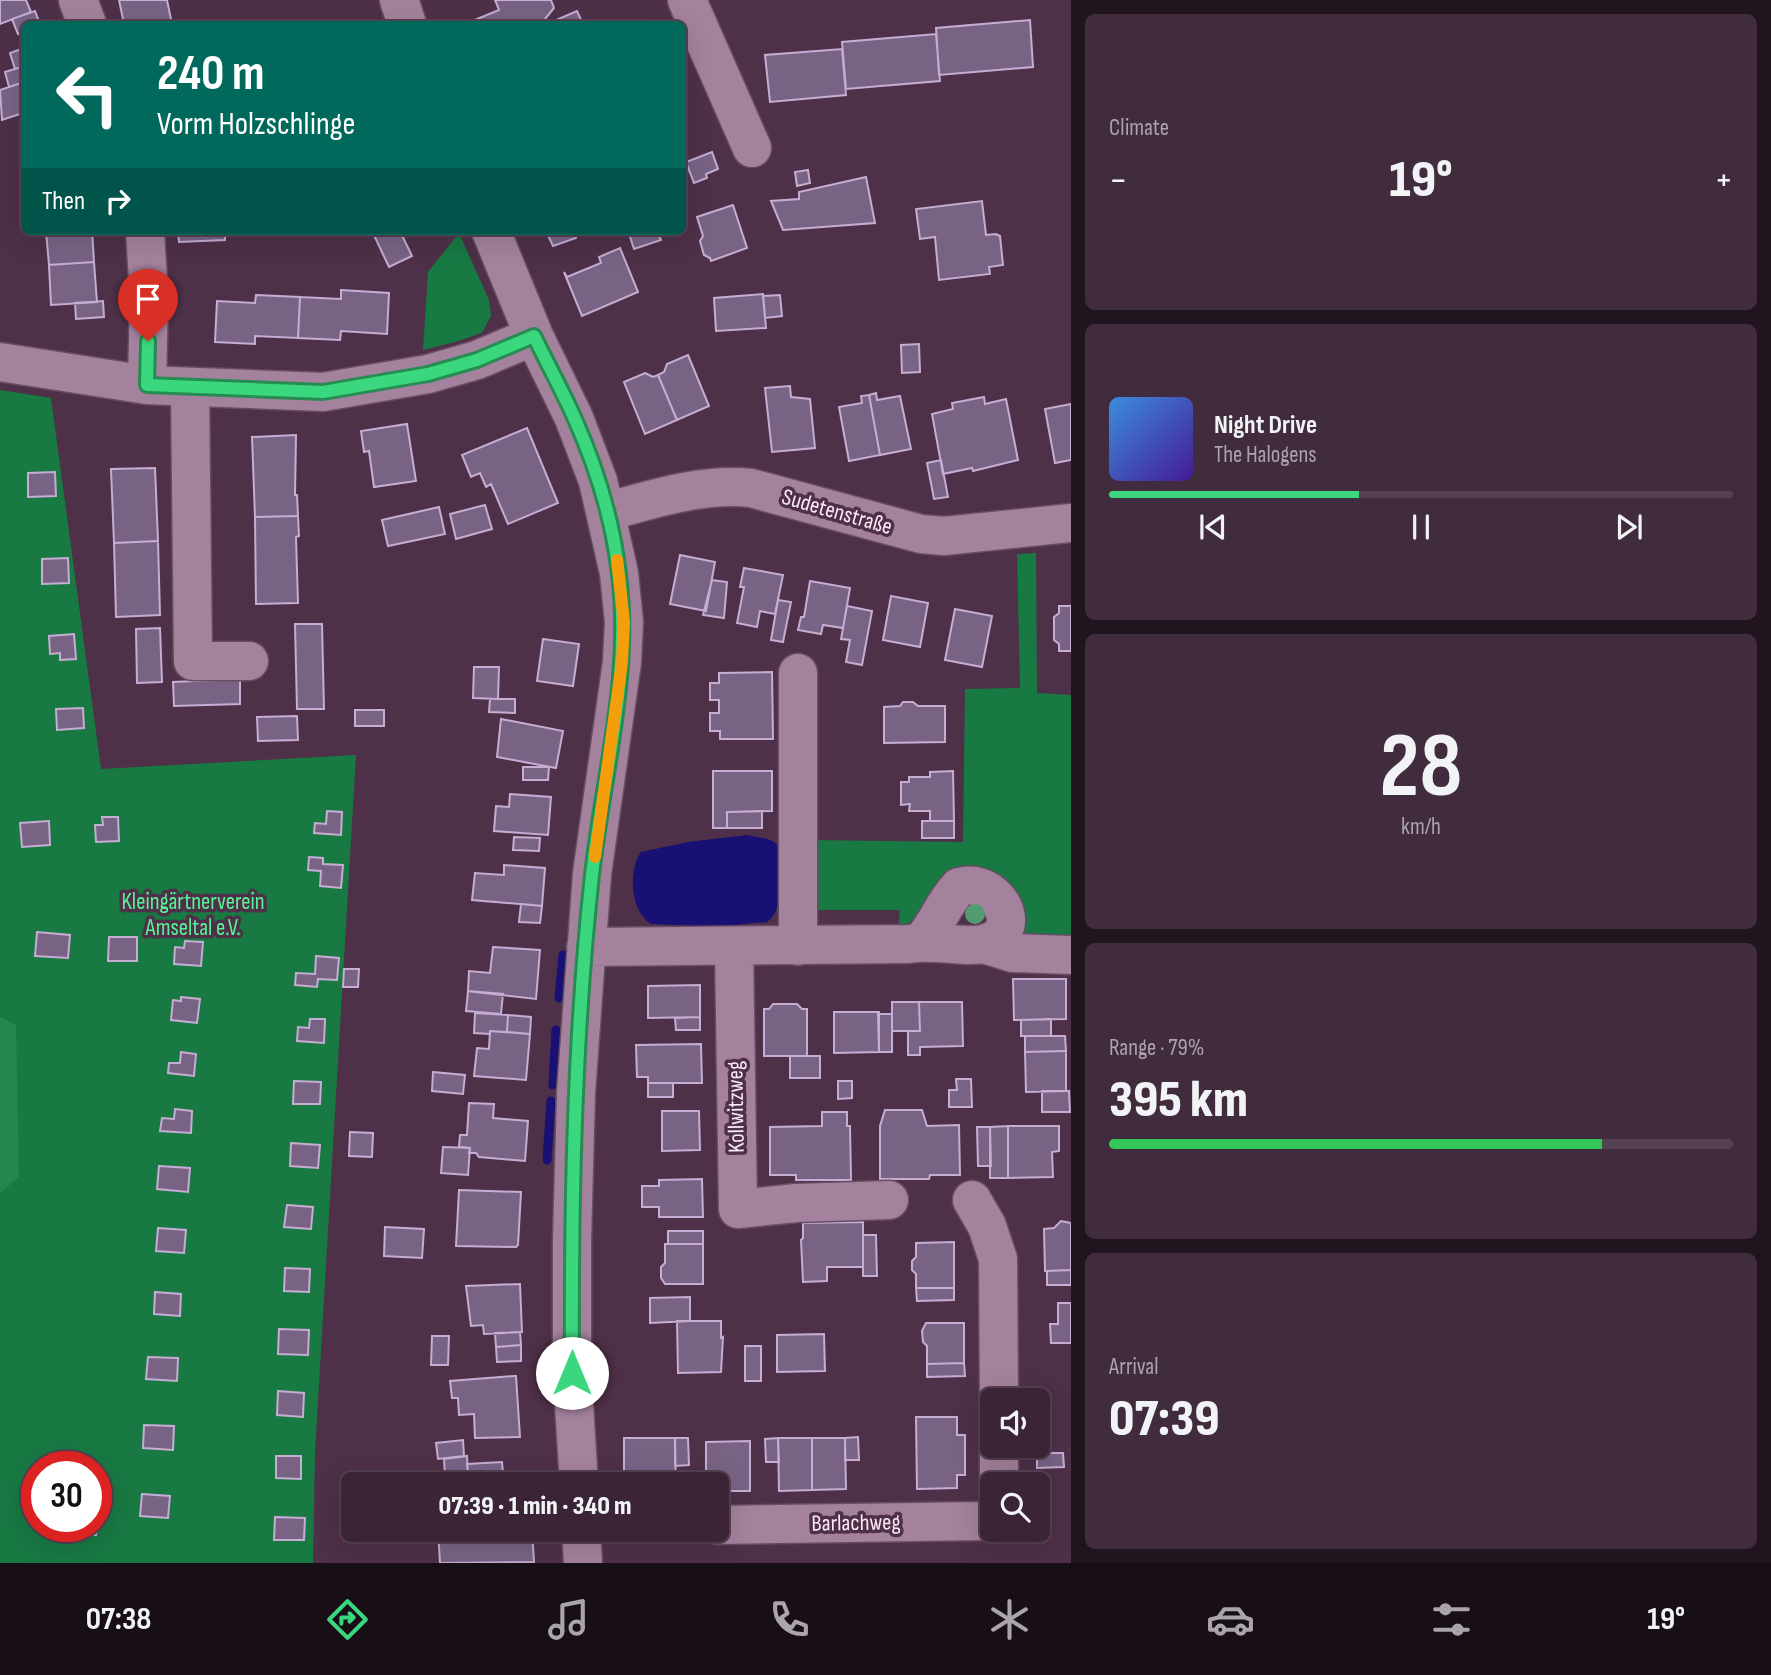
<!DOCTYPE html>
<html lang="en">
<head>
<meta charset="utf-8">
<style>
	:root { --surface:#3a2436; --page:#412c3e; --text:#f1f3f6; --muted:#aba4ad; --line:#544151; --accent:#3bd77e }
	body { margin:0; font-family:"Sofia Sans Condensed",sans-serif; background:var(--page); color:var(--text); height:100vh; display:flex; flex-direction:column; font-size:26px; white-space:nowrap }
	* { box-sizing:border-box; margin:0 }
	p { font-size:23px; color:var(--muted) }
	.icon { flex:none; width:38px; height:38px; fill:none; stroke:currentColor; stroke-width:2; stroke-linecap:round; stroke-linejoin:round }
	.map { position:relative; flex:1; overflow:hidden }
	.sheet { display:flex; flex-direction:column; gap:14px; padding:14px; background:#20141e; width:700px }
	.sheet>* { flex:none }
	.banner { position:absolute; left:21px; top:21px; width:665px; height:214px; border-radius:10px; box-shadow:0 7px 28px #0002,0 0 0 2px var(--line); background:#00695c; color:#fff; overflow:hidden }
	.tools { position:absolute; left:980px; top:1388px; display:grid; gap:14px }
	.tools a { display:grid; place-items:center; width:70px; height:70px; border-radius:10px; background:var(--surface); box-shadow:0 7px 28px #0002,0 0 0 2px var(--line); font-size:35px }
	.speed { position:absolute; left:21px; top:1451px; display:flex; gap:14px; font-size:35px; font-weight:700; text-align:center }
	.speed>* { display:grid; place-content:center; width:91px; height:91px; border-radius:50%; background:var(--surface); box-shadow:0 7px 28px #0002,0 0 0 2px var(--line); line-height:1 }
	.speed .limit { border:10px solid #d22; background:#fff; color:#111 }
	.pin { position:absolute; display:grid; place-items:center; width:60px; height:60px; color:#fff; margin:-72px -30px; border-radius:50% 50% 50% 0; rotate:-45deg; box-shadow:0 0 7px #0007 }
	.pin .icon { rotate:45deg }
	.me { position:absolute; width:77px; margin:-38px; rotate:0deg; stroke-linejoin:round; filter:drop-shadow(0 0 5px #0008) }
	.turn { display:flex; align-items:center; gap:24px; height:147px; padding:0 21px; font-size:32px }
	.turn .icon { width:91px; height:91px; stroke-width:2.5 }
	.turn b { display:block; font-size:49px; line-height:60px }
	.then { display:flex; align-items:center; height:66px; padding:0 21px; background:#0003; gap:14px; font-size:26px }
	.big { font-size:52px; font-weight:800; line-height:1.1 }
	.sheet .tile { flex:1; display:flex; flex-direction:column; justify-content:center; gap:10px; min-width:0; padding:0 24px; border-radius:10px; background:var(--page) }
	.sheet .dial { align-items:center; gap:0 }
	.dial b { font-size:91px; line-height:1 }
	.song { display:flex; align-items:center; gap:21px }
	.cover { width:84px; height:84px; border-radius:10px; background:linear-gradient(135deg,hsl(210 70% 55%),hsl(260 70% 35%)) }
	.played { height:7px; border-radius:4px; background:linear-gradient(90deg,var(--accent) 40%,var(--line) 40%) }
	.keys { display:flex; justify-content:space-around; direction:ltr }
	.heat { display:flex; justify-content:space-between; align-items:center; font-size:38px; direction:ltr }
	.charge { height:10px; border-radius:5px; background:linear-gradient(90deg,#34c759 79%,var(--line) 0) }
	.trip { position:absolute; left:341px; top:1472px; width:388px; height:70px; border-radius:10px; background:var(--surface); box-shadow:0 7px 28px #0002,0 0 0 2px var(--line); font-weight:800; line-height:70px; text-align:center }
	.tab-bar { display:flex; height:112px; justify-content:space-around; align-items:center; background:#170e16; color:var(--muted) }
	.tab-bar .icon { width:49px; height:49px }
	.tab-bar .current { color:var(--accent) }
	.tab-bar b { font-size:32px; color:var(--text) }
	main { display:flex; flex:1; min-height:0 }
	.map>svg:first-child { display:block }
	.green { fill:#187943; fill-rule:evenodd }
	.forest { fill:#26874e }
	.water { fill:#181073 }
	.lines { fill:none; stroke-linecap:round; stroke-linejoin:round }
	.stream { stroke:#181073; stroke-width:9 }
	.building { fill:#786385; stroke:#c5add3; stroke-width:2 }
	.minor-casing { stroke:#674d62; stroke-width:41 }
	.minor { stroke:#a4819d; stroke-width:38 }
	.tree { fill:#539c73 }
	.route-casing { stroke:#268c52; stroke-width:18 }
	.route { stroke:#3bd77e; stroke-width:12 }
	.slow { stroke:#f59e0b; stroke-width:12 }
	.labels { text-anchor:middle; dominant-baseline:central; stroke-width:7; stroke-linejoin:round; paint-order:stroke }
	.street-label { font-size:23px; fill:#fbe8f7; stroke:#4e3048 }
	.park-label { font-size:23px; fill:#57f496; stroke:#4e3048 }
</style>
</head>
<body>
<main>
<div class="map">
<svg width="1071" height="1563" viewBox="0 0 1071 1563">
	<rect width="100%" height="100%" fill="#4e3048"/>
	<path class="green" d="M459,233L489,300L491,316L482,333L455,342L423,350L428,272Z
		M0,390L51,398L101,769L356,755L315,1452L313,1563H0ZM37,1466H96V1526H37Z
		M1036,553L1037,693L1071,695V944H1016L962,868C929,881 936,887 919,912C914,920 904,926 898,932L900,910H808L810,840L963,842L965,689L1020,688L1017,554Z"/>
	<path class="forest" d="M0,1017L16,1025L19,1177L0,1193Z"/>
	<path class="water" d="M747,835C762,839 775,836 781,852C780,874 786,908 767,922L713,927L651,924C630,911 628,871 641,852L688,842Z"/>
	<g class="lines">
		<path class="stream" d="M559,998L563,955
			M553,1085L556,1030
			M547,1160L551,1101"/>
	</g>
	<path class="building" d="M0,0H26L31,12L0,24Z
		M119,0H167L172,24H124Z
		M495,0H551L554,8L545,19L547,24L577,11L583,24H465L499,10Z
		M35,11L40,24H24V31L18,34L12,19Z
		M1030,20L1033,67L939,75L936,28Z
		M936,34L940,81L846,89L842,42Z
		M24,48V66L15,69L10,53Z
		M842,49L846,95L770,102L765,55Z
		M24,66V82L9,87L5,72Z
		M24,82V117L23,113L2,120L0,90Z
		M712,152L718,169L706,174L707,178L694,183L686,162Z
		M808,170L810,183L797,186L795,172Z
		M866,177L875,223L783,230L771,201L799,199V192Z
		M982,201L986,235L996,234L1000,236L1003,265L989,267L990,274L939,280L935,237L920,239L916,209Z
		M733,205L747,248L711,261L710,258L704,255L700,241L703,236L697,217Z
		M46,231H92L94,262L49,265Z
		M178,231H225V240L179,242Z
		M372,231H400L412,256L389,267Z
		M546,231H573L576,238L553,246Z
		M628,231H657L661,240L634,249Z
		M620,248L638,292L582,316L564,272L567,277L601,263L599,257Z
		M94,262L97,302L51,305L49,265Z
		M341,290L389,293L387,334L341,331L340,340L298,338L300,297L341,299Z
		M763,294L766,328L716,331L714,298Z
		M256,295L300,297L298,338L255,336V344L215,342L217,301L255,303Z
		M780,295L782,316L765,318L763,296Z
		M103,301L104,317L76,319L75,303Z
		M919,344L920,372L902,373L901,345Z
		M688,355L709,406L677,420L658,375L664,372L667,364Z
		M645,373L653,377L658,375L677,420L645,434L624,382Z
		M790,386L791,397L810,399L815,448L772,452L765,388Z
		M876,393L877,400L900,396L911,449L880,455L869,395Z
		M869,395L880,455L849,461L839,407L862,403L861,396Z
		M984,397L985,404L1006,399L1018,460L973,471L972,468L943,474L932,414L953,409L952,403Z
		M1071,404V460L1055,463L1045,409Z
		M407,424L416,481L374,487L369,451L364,452L361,431Z
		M527,428L558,503L508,524L491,484L486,487L480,473L471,477L462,455Z
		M296,435L295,495H297L298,516L255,517L252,437Z
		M941,460L948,497L934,499L927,463Z
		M155,468L158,541L114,543L111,469Z
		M55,472L56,496L28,497V473Z
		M485,505L492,529L456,539L450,514Z
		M439,507L445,534L388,546L382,520Z
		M298,516L299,536L296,537L298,603L256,604L255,517Z
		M158,541L160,615L116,617L114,543Z
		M680,555L715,562L706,611L670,604Z
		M68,558L69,583L42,584V559Z
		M744,568L783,575L775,614L760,611L757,627L737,623L744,587H740Z
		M712,580L727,582L724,618L703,615Z
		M810,581L850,588L843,628L823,625L821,634L798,630L801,617H804Z
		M891,596L928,603L920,647L883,640Z
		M778,600L791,602L783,642L771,640Z
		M847,606L872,611L862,665L846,662L850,640L841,639Z
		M1059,606H1071V651H1059V644L1054,640V617L1059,613Z
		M955,609L992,616L982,667L945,660Z
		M295,624H322L324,709H297Z
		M160,628L162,682L137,683L136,629Z
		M74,634L76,659L60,660V653L50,654L49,636Z
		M543,639L579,644L573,686L537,681Z
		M474,667H499L498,699L473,698Z
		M772,672L773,739H720V731H710V713H719V700H710V683H719V673Z
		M240,679V704L174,706L173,682Z
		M490,699H515V713L489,712Z
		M903,702H913L918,706H945V742L884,743V707L900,706Z
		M83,708L84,728L57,730L56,709Z
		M355,710H384V726H355Z
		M297,716L298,740L258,741L257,717Z
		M501,719L563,731L556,768L497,757Z
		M523,767H549L548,780H523Z
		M713,771H772V811L727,812V828H713Z
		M953,771L954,821H930V811H909L910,804L901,805V782H909V777H930V772Z
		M510,794L551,797L548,835L494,831L496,806L509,807Z
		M327,811L342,812L341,835L314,833L315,823L326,824Z
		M762,811V828H727V812Z
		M102,817H118L119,841L96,842L95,825H103Z
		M49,821L50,845L22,847L20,823Z
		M922,821H954V838H922Z
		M514,837L540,838L539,851L513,850Z
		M309,857L323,858V864L343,865L341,888L320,886L321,871L308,870Z
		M504,865L545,868L542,906L472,900L475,873L504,875Z
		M521,904L542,906L540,923L519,922Z
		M37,932L70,935L68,958L35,956Z
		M109,937H137V961H108Z
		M185,941L203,942L201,966L174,964L175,947L184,948Z
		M493,947L540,950L536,999L468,991L469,971L490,973Z
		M316,956L339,958L337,980L318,979L317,987L295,985L296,973L315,974Z
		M344,969H359L358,987H343Z
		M1013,979H1066V1019L1014,1020Z
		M700,985V1017L648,1018V986Z
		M468,991L503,994L501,1014L466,1011Z
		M181,997L200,999L197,1023L171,1020L173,1000L181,1001Z
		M892,1002H919L920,1031H892Z
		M919,1002H962L963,1046L920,1047V1055H908V1031H920Z
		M773,1004H797L802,1009H807V1056H764V1009H769Z
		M834,1012H879V1052L834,1053Z
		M475,1013L508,1015L507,1032L490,1031V1034L474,1033Z
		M878,1014H892V1052H879Z
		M508,1015L531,1017L530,1034L507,1032Z
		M700,1017V1030H676L675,1018Z
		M310,1019H325L324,1043L297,1041L298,1027L309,1028Z
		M1051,1019V1036H1021V1020Z
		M490,1031L530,1034L526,1080L474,1076L477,1048L489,1049Z
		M1025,1036H1065L1066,1051L1025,1052Z
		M701,1044L702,1083H648V1077H637L636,1045Z
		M1066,1051V1091L1026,1092L1025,1052Z
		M181,1052L196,1054L194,1076L168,1073L169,1063H180Z
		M790,1056H820V1078H790Z
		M433,1072L465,1075L463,1094L432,1091Z
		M956,1079H971L972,1107H949V1090H957Z
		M294,1081L321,1082L320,1104H293Z
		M838,1081H852V1098L838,1099Z
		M648,1083H673V1097H648Z
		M1042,1091H1069L1070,1112H1042Z
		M469,1103L494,1104L493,1118L528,1121L525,1161L479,1157L476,1153H469L470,1148L459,1147L460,1135H467Z
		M175,1109L192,1111L191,1133L160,1131L162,1118L174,1119Z
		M885,1110H922L927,1126L959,1125L960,1175H930L929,1179H880V1126Z
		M662,1111H699L700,1150L662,1151Z
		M822,1112H847V1126H850L851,1180H796V1175H770V1127L822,1126Z
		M1008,1126H1059V1151L1052,1152L1053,1177L1008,1178Z
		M1008,1126V1178H990V1127Z
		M977,1127H990L991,1166H978Z
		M350,1132L373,1133L372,1157L349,1156Z
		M291,1143L320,1145L318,1168L290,1166Z
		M443,1147L470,1148L468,1175L441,1173Z
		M159,1166L190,1168L188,1192L157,1189Z
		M702,1179L703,1217H659V1207H642V1186H659V1180Z
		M459,1190L521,1192L518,1245L516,1247L456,1246Z
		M287,1205L313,1207L311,1229L284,1227Z
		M1061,1221L1071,1223V1270L1045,1271L1044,1229L1054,1228Z
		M863,1222V1267H827V1281L803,1282L801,1240L803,1238V1223Z
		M385,1227L424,1229L422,1258L384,1256Z
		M158,1228L186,1230L184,1253L156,1251Z
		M668,1231H703V1244H668Z
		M863,1235H876L877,1276H863Z
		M954,1242V1288H916V1274L912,1270V1261L916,1257V1243Z
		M665,1244H703V1284H665L661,1278V1267L665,1263Z
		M285,1268L310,1269L309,1292L284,1291Z
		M1071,1270V1285H1047V1271Z
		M520,1284L522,1332L484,1334L483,1325L471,1326L466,1286Z
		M916,1288H954V1300L917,1301Z
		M155,1292L181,1294L180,1316L154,1314Z
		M690,1297V1321L650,1323V1298Z
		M1058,1303H1071V1343H1051L1050,1324H1058Z
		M677,1321H721V1338L723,1337L721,1372L678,1373Z
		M926,1323H964V1363L927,1364V1346L923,1342L922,1331Z
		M279,1329L309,1330L308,1355L278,1354Z
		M520,1332L521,1345L496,1347L495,1333Z
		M824,1334L825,1371L777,1372V1335Z
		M432,1336H449L448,1365H431Z
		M521,1345V1361L497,1362L496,1347Z
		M745,1346H761V1381H745Z
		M148,1357L178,1358L177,1381L146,1379Z
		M964,1363L965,1376L927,1377V1364Z
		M514,1376H516L520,1437L475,1438L474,1414L459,1415L458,1398H452L450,1381Z
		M278,1391L304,1393L303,1417L277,1415Z
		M916,1417H957V1435H965V1475H957V1488L917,1489Z
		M144,1425L174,1426L173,1450L143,1448Z
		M858,1437L859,1460H845V1438Z
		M624,1438H675L676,1484H629V1474H624Z
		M675,1438H688L689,1465L675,1466Z
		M778,1438H812V1490L779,1491Z
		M778,1438L779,1462H766L765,1439Z
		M812,1438H845L846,1489L812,1490Z
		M463,1440L464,1456L438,1459L436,1443Z
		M750,1441V1491H718V1484H706V1442Z
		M1037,1453H1063L1064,1467L1037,1468Z
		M276,1456H301V1479L276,1478Z
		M467,1456L468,1475L445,1476L444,1459Z
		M502,1462L504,1484H469L467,1464Z
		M142,1494L170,1496L168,1518L140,1516Z
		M275,1517L305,1518L304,1540H274Z
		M97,1523L96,1535L76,1534V1526H96Z
		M438,1530H532L534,1562L440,1563Z"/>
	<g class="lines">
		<g class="minor-casing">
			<path id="minor" d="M78,0L87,24
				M399,0L407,24
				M687,0L752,148
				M145,231L149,297L147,385
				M491,231L534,336L574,418L598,481L619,573L624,622L622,662L592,874L576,1093L572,1241V1373L579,1484
				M0,362L147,385L323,392L428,374L477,360L534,336
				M190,387L193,661H249
				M606,512C653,499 702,483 751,488L921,534L944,536L1071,523
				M798,673V946
				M984,944L1013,953L1071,955
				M734,946L738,1209L796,1203L889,1200
				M586,947L909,944C932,939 970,949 986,943C1022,932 1004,891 975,886C970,885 963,886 959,887C943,904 937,924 922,941
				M972,1200L987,1226L998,1259L999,1400
				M999,1446V1484
				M718,1525L983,1521L992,1516
				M581,1530L583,1563"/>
		</g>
		<use href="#minor" class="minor"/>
	</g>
	<circle class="tree" cx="975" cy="914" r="10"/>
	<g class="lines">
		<g class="route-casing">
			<path id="route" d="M148,341L147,385L323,392L428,374L477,360L534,336C547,363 562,390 574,417C596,466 613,521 619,575C632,675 603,775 592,875C574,1040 571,1207 572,1373"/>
		</g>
		<use href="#route" class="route"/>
		<path class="slow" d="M595,857L622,662L624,622L617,560"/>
	</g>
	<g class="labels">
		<g class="street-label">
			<text transform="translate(837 512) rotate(16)">Sudetenstraße</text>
			<text transform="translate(736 1107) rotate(-91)">Kollwitzweg</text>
			<text transform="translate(856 1523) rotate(-1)">Barlachweg</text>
		</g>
		<g class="park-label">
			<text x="193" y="902">Kleingärtnerverein<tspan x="193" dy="26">Amseltal e.V.</tspan></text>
		</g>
	</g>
</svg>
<div class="tools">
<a><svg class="icon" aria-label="sound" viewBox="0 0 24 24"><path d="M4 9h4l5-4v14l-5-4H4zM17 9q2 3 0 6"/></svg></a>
<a><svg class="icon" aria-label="search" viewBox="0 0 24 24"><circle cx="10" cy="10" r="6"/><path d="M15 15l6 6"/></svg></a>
</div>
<div class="speed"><div class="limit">30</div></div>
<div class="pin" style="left:148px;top:341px;background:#d93025"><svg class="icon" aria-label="arrive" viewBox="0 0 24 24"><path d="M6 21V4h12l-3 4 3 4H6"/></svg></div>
<svg class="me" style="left:572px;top:1373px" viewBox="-20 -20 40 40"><circle r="19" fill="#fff"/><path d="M0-13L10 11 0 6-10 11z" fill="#3bd77e"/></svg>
<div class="trip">07:39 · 1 min · 340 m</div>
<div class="banner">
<div class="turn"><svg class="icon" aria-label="left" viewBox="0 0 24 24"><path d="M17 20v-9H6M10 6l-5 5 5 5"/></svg><div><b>240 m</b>Vorm Holzschlinge</div></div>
<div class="then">Then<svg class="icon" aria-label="right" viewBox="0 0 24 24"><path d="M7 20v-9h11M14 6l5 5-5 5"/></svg></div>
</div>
</div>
<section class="sheet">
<div class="tile"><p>Climate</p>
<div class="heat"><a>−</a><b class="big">19°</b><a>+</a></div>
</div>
<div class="tile">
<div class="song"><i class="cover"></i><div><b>Night Drive</b><p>The Halogens</p></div></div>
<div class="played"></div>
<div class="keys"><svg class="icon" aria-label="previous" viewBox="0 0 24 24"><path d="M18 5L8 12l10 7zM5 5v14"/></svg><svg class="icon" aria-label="pause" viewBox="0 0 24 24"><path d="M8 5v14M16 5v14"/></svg><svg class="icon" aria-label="next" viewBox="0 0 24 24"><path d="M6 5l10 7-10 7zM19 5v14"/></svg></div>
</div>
<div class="tile dial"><b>28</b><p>km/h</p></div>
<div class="tile"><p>Range · 79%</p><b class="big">395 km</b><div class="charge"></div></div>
<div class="tile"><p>Arrival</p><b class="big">07:39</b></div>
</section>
</main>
<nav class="tab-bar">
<b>07:38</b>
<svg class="icon current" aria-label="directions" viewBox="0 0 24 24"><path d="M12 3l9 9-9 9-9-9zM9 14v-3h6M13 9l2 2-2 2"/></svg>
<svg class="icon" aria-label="music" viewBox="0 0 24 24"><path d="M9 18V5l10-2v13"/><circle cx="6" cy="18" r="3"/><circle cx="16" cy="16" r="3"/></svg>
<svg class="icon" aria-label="phone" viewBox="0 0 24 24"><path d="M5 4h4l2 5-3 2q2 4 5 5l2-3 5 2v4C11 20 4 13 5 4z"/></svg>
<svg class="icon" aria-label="climate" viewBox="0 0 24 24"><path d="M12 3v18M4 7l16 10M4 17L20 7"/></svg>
<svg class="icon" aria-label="car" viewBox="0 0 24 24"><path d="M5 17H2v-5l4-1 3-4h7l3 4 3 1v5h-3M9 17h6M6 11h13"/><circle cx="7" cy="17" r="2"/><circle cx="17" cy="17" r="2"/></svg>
<svg class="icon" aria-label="filters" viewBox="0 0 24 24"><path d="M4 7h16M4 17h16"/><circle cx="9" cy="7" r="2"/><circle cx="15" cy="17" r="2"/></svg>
<b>19°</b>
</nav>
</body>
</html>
